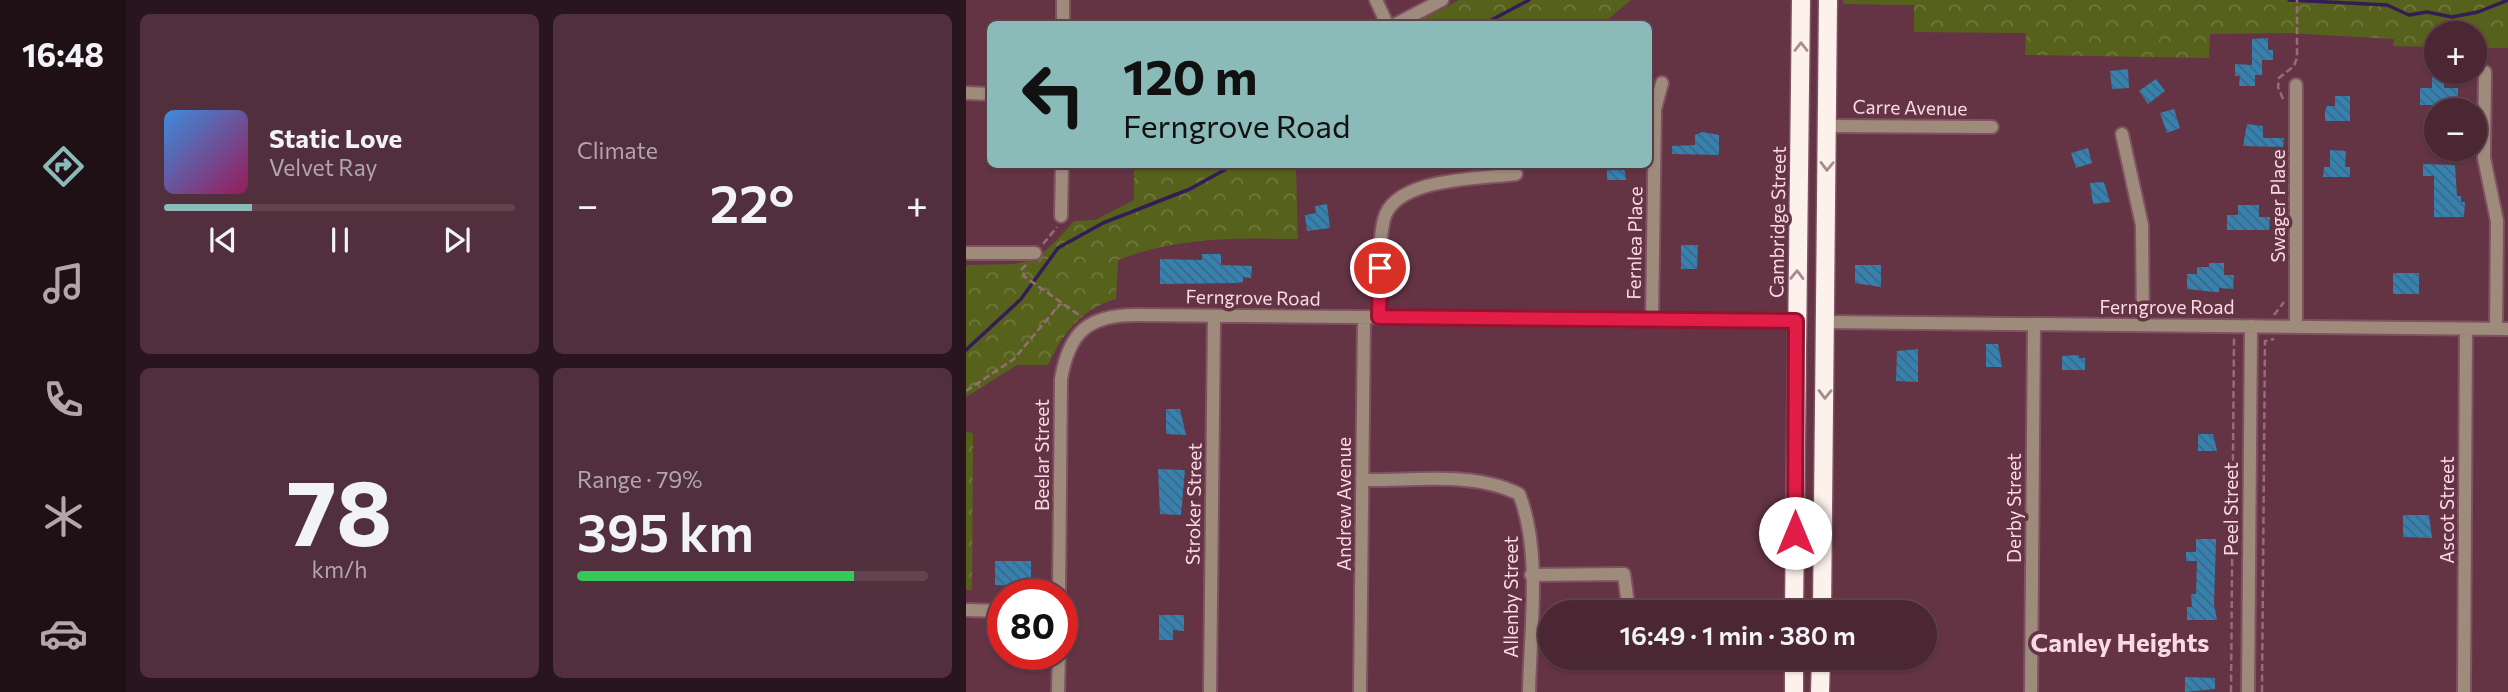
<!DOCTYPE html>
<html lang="en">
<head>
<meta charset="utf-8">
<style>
	:root { --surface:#4b2734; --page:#522f3c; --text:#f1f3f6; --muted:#b2a5ac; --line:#62444f; --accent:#8bbbb9 }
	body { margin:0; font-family:Commissioner,sans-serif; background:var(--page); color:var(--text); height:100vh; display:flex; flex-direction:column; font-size:26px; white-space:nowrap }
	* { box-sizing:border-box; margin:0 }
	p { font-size:23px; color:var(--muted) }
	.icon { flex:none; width:38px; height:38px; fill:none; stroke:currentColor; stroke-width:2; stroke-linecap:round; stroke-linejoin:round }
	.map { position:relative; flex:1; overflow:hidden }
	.sheet { display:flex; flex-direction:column; gap:14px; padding:14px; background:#29151d; width:840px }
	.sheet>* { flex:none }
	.guide { position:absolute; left:21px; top:21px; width:665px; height:147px; border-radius:10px; box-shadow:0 2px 5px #0004,0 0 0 2px var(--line); background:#8bbbb9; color:#111; overflow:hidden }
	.fabs { position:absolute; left:1458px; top:21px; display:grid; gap:14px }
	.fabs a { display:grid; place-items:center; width:63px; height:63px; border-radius:50%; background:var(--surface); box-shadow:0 2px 5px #0004,0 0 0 2px var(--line); font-size:35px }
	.speed { position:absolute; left:21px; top:579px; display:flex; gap:14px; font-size:35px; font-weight:700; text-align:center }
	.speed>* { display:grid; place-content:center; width:91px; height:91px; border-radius:50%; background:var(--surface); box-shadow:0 2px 5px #0004,0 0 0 2px var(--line); line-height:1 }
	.speed .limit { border:10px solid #d22; background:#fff; color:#111 }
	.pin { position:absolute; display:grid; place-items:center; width:60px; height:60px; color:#fff; margin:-30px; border:4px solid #fff; border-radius:50%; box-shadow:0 2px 7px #0007 }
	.me { position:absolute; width:77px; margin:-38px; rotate:0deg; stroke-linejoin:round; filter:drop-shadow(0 0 5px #0008) }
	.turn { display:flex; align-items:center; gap:24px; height:147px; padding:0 21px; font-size:32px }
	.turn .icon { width:91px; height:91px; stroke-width:2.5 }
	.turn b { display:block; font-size:49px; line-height:60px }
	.big { font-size:52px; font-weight:600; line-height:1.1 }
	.sheet .card { flex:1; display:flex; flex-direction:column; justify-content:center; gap:10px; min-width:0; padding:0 24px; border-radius:10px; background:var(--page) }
	.sheet .dial { align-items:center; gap:0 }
	.dial b { font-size:91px; line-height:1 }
	.song { display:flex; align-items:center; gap:21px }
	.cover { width:84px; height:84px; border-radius:10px; background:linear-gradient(135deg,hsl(210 70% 55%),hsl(330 70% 35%)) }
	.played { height:7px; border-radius:4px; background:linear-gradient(90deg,var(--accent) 25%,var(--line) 25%) }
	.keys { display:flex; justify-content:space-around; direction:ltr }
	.heat { display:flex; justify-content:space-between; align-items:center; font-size:38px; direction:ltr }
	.charge { height:10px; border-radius:5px; background:linear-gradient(90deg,#34c759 79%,var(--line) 0) }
	.sheet .tiles { flex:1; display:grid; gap:14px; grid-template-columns:repeat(2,1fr) }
	.trip { position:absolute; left:572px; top:600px; width:399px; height:70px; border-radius:35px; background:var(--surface); box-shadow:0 2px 5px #0004,0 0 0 2px var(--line); font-weight:600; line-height:70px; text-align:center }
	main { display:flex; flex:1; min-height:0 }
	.menu { display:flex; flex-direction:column; width:126px; justify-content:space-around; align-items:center; background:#1e1015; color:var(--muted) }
	.menu .icon { width:49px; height:49px }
	.menu .current { color:var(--accent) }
	.menu b { font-size:32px; color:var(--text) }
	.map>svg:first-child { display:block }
	.park { fill:url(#park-crowns) }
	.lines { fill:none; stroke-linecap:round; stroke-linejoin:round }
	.stream { stroke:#341d57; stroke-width:3.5 }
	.building { fill:url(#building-back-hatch) }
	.minor-casing { stroke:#7f5261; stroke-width:16 }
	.highway-casing { stroke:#7f5261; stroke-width:21 }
	.path { stroke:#966c7a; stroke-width:2.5; stroke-dasharray:7 3.5; stroke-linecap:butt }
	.minor { stroke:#9f8b7c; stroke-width:12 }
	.highway { stroke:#fcf2eb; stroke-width:18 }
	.oneway { stroke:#a88a90 }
	.route-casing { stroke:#92132f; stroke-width:18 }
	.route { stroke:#e11d48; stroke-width:12 }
	.labels { text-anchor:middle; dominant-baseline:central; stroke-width:7; stroke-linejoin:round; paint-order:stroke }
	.street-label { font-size:19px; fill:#f9dae3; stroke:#643445 }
	.district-label { font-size:26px; font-weight:bold; fill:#f9dae3; stroke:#643445 }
</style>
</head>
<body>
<main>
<nav class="menu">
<b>16:48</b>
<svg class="icon current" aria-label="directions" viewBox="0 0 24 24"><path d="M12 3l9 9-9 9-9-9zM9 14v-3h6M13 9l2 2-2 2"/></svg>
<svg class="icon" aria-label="music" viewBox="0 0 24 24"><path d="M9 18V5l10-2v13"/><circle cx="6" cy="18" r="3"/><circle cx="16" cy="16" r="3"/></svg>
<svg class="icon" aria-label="phone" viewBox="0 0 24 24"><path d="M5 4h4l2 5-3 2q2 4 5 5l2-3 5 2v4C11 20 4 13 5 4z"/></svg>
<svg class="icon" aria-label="climate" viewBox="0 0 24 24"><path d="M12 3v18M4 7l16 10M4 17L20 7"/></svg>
<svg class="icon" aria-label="car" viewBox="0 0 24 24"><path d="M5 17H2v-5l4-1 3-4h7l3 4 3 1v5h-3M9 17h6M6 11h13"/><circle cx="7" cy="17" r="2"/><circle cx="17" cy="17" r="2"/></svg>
</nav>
<section class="sheet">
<div class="tiles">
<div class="card">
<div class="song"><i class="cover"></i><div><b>Static Love</b><p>Velvet Ray</p></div></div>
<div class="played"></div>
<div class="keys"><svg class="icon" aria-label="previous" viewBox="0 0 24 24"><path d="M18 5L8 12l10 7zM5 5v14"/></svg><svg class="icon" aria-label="pause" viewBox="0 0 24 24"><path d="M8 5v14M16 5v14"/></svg><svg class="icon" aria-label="next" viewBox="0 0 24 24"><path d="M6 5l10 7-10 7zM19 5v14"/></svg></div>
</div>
<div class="card"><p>Climate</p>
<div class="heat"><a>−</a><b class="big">22°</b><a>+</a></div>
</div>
<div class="card dial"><b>78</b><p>km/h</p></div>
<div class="card"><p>Range · 79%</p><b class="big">395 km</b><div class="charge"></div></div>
</div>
</section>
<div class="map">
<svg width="1542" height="692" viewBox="0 0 1542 692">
	<defs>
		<pattern id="park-crowns" width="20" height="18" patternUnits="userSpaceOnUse" patternTransform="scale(1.75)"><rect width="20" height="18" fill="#56621c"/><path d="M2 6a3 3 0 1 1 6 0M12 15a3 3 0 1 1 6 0" fill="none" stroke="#6f783d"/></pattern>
		<pattern id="building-back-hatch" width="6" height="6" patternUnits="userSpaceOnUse" patternTransform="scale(1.75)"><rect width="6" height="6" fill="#3681ae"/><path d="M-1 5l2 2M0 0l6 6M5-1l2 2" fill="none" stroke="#3e6784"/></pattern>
	</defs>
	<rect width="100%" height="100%" fill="#643445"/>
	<path class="park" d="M493,0H769H665L636,24H448Z
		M877,0H1542V48H1509L1508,33H1470V47L1427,46L1428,39L1323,33L1244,34L1243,58L1059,55L1060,33L948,32V5L877,4Z
		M168,165H340L330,170L332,239C267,238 213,237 152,260L150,299C115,309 97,333 82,365H51L0,397V265C63,263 65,271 108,221L129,220L168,200Z
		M0,432L7,433L6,590H0Z"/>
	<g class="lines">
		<path class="stream" d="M1323,0L1421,5L1443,15L1461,12L1486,17L1512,12L1542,0
			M518,24L563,0
			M0,350L55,299L92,248L137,223L224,189L269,164"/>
	</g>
	<path class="building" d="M1302,38V50H1307V60H1296V75H1289V86H1273L1274,76H1269V64L1286,65V39Z
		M1162,69L1163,88L1146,89L1144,71Z
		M1466,72H1478V88H1492V110H1475V105H1454V88H1466Z
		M1190,79L1199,91L1182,104L1173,91Z
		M1369,96H1384V121H1359V111L1361,106H1369Z
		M1208,109L1214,128L1201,133L1194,113Z
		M1281,124L1297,126V138H1318L1317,147L1277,146Z
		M736,132L753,135V155L706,154V146L729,145V135Z
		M1122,148L1126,163L1110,168L1105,153Z
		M1364,150L1380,151L1379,167H1384V177H1357L1358,167H1364Z
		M641,164L658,165L660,180H641Z
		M1457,164L1489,165L1491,196H1495V202H1499L1498,217H1468V176H1457Z
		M1138,182L1144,202L1127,204L1124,183Z
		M361,204L364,228L341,231L339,215L350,213L349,206Z
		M1272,205H1293V217H1304L1303,230H1261V215H1272Z
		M715,245H732L731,269H715Z
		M236,254H255V265L286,266L285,278L277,277V282L272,283L194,284V259L236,260Z
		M1243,263H1258V275H1268L1267,289L1253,288V292H1248L1221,289V274H1231V267H1243Z
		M889,265H915V287L889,283Z
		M1427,273H1453V294H1427Z
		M1020,344H1032L1036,367H1020Z
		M952,349V382L930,381L931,351Z
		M1113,355V358H1119V370H1096V356Z
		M200,409H214L220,435L200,434Z
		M1232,434H1247L1251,451H1232Z
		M192,469L219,470L215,515L194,514Z
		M1437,515H1463L1466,538L1437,537Z
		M1230,539H1250L1248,605L1251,620H1221V607H1226L1225,594H1230L1231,561H1220V552H1230Z
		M29,561H65V586L29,585Z
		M193,615H218V631L207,630V640H193Z
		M1219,677L1249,678V689L1219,692Z"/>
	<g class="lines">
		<g class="minor-casing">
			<path id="minor" d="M410,0L421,24
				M97,24V0
				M430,24L476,0
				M1519,72L1518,158L1531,221L1530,329
				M0,93L24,94
				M862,126L1026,127
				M1156,134L1176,225L1177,325
				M95,216L96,164
				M0,253H69
				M413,317C414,286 411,250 418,219C429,177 515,179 550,174
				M686,320L689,109L696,83
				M860,322L1542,329
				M1330,326V85
				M396,480C446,481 508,471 553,494C576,551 564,631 563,692
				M565,575L658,574L663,612
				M93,595L95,379C103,333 121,315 170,315L830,321
				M0,610L37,611
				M92,692L93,654
				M244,692L248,316
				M394,692L398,317
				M1065,692L1068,324
				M1282,692L1285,326
				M1498,692L1500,329"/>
		</g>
		<g class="highway-casing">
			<path id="highway" d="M828,612L835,0
				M856,612L862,0
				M828,692V658
				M854,692L855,658"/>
		</g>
		<path class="path" d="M1317,99L1312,87L1313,78L1328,66L1331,58V0
			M77,244L91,227
			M60,265L55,270L59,277L116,317
			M1308,315L1318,302
			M0,391L48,359L94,304
			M1265,692L1268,338
			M1296,692L1299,341L1308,339"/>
		<use href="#minor" class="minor"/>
		<use href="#highway" class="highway"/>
	</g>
	<defs><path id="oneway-chevron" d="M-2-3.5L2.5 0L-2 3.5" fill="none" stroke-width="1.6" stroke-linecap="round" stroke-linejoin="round" transform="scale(1.75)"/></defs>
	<g class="oneway">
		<use href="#oneway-chevron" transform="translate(835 47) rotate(-90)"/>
		<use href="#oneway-chevron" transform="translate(861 166) rotate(91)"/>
		<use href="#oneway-chevron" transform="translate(831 275) rotate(-89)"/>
		<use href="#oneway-chevron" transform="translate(859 394) rotate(91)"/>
	</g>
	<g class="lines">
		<g class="route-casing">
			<path id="route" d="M414,268L413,317L830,321L829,533"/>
		</g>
		<use href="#route" class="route"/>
	</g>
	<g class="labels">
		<g class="street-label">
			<text transform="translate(944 107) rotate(1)">Carre Avenue</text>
			<text transform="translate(1311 206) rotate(-90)">Swager Place</text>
			<text transform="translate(811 222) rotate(-89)">Cambridge Street</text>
			<text transform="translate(668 243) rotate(-89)">Fernlea Place</text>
			<text transform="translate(287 297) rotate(1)">Ferngrove Road</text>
			<text x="1201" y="306">Ferngrove Road</text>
			<text transform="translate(75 455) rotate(-90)">Beelar Street</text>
			<text transform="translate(227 504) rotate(-89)">Stroker Street</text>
			<text transform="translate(377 504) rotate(-90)">Andrew Avenue</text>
			<text transform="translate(1047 508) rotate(-90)">Derby Street</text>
			<text transform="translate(1264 509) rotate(-90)">Peel Street</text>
			<text transform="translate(1480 510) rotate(-90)">Ascot Street</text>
			<text transform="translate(544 597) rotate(-90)">Allenby Street</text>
		</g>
		<g class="district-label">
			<text x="1154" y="641">Canley Heights</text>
		</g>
	</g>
</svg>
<div class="fabs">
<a>+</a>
<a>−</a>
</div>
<div class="speed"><div class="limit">80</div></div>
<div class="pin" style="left:414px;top:268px;background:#d93025"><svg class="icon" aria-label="arrive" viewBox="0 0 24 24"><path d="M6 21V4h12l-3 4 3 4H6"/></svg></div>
<svg class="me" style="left:829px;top:533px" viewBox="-20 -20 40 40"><circle r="19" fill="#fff"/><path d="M0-13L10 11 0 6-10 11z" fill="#e11d48"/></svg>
<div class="trip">16:49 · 1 min · 380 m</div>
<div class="guide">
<div class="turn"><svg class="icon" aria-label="left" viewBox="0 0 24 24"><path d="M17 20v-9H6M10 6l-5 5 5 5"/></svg><div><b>120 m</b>Ferngrove Road</div></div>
</div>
</div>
</main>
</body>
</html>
